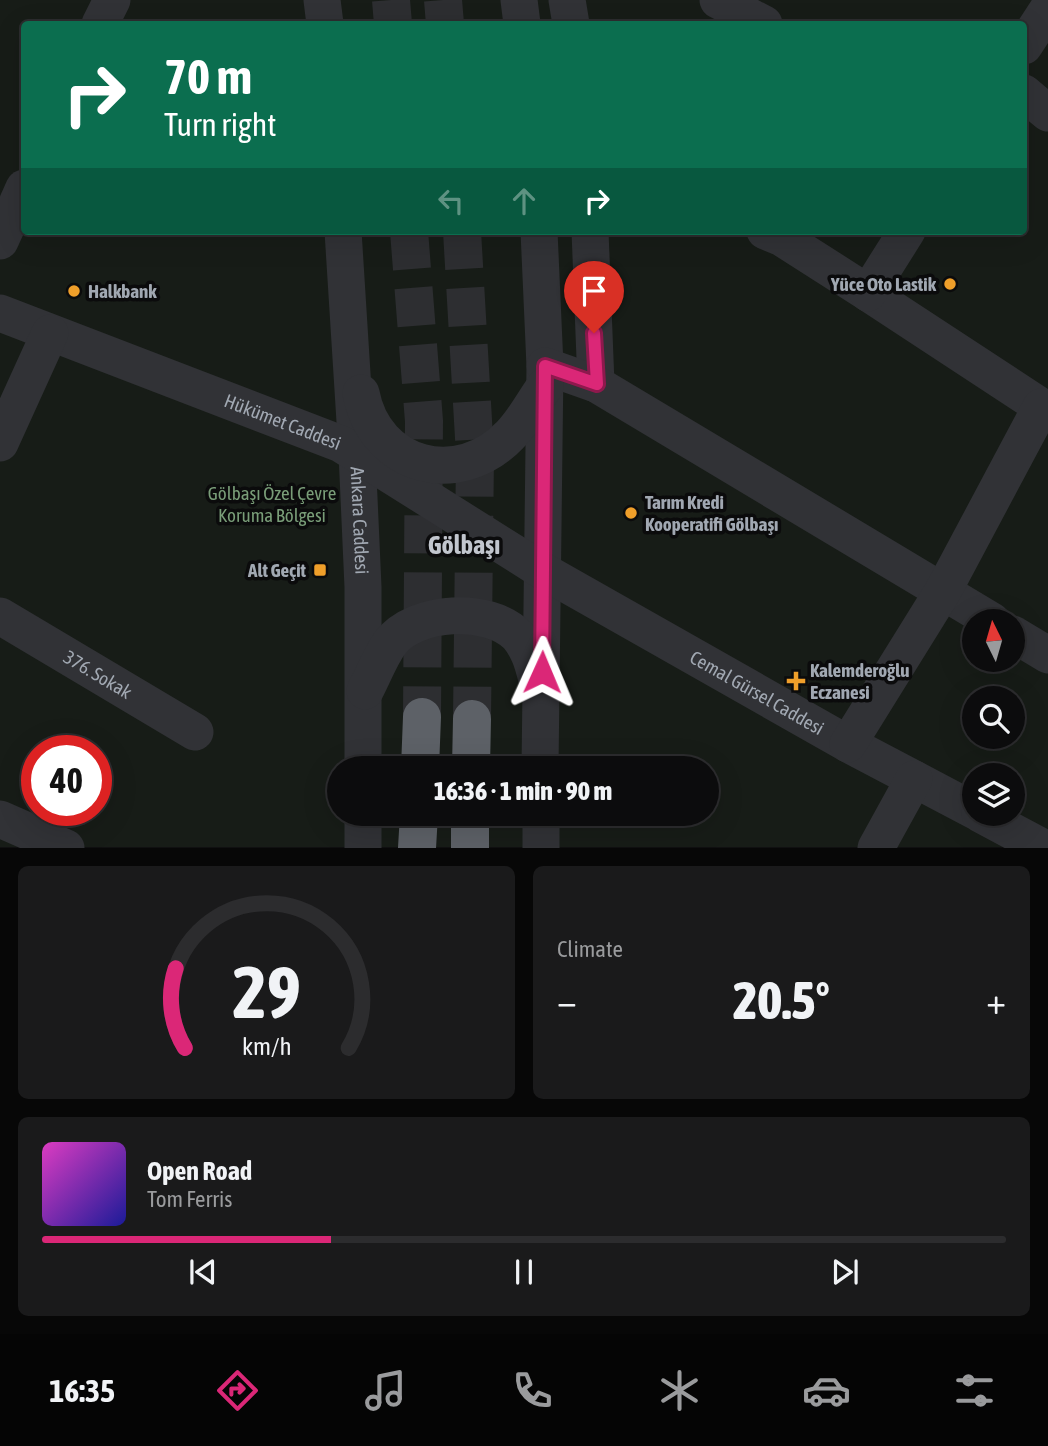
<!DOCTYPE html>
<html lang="en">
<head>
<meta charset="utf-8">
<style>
	:root { --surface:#0c0c0d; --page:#1a1a1b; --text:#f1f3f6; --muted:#9a9b9d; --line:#2c2c2e; --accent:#db2777 }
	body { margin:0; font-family:"Asap Condensed",sans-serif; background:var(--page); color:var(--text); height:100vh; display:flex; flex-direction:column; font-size:26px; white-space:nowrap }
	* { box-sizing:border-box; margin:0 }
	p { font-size:23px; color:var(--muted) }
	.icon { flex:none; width:38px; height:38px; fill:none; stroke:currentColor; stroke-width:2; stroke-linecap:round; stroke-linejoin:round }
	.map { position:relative; height:848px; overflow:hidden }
	.side { display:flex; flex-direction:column; gap:18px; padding:18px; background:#070707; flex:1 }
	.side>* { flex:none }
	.guide { position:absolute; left:21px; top:21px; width:1006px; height:214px; border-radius:7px; box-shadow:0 7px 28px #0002,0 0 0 2px var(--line); background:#0b6e4f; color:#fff; overflow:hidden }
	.needle { width:46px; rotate:355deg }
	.controls { position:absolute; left:962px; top:609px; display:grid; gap:14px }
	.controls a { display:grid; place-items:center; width:63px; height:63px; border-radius:50%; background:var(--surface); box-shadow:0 7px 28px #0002,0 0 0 2px var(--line); font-size:35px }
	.speed { position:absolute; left:21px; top:735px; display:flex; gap:14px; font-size:35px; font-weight:700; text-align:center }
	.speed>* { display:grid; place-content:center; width:91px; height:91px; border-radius:50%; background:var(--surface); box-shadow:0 7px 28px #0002,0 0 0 2px var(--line); line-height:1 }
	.speed .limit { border:10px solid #d22; background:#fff; color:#111 }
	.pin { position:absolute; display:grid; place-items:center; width:60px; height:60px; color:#fff; margin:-72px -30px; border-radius:50% 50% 50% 0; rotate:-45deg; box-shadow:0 0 7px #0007 }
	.pin .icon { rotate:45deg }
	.me { position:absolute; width:77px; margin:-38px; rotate:1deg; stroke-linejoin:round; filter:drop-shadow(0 0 5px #0008) }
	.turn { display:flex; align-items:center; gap:24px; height:147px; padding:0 28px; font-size:32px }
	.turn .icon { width:91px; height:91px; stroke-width:2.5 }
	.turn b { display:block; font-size:49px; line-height:60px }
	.lanes { display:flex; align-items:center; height:66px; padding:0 28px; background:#0003; justify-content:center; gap:35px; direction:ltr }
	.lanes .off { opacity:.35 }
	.big { font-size:52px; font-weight:800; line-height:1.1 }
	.side .tile { flex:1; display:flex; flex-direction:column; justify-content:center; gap:10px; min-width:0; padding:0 24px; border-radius:10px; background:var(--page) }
	.side .dial { align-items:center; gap:0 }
	.dial svg { height:182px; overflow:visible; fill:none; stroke:var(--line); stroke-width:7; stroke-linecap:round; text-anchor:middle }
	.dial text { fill:var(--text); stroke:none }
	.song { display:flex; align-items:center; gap:21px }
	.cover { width:84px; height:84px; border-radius:10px; background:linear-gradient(135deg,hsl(310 70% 55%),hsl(240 70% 35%)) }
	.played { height:7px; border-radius:4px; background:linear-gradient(90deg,var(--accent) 30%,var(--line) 30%) }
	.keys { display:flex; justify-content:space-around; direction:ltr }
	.heat { display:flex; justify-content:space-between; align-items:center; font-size:38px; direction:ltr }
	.side .tiles { flex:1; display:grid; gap:18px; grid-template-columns:1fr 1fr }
	.tile:last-child { grid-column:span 2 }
	.trip { position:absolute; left:327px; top:756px; width:392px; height:70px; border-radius:35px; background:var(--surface); box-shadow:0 7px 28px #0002,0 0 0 2px var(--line); font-weight:800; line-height:70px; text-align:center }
	.menu { display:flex; height:112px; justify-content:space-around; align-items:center; background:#050505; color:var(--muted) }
	.menu .icon { width:49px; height:49px }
	.menu .current { color:var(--accent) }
	.menu b { font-size:32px; color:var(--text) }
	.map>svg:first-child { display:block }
	.green { fill:#171c17; fill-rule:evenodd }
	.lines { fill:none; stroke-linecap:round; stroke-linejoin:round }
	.highway-tunnel { stroke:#2d2e31; stroke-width:38; stroke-dasharray:38 19; stroke-linecap:butt }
	.minor { stroke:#313236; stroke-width:37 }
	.highway { stroke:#5d6167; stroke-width:38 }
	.route-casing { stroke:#8e194d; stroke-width:18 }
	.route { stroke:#db2777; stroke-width:12 }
	.poi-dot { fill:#ef9f2a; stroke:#0b0b0c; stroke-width:2.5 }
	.labels { text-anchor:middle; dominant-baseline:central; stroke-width:7; stroke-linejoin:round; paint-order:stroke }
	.poi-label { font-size:19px; font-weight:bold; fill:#a1a8b2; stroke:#0b0b0c; text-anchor:start }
	.street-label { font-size:19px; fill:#a1a8b2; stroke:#0b0b0c }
	.park-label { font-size:19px; fill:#799d78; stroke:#0b0b0c }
	.district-label { font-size:26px; font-weight:bold; fill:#c2c6ce; stroke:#0b0b0c }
</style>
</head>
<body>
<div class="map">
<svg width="1048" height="848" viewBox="0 0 1048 848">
	<rect width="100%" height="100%" fill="#101011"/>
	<path class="green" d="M0,0H1048V847H0ZM24,24H1024V231H24ZM975,621H1013V660H975ZM975,698H1013V737H975ZM37,751H96V810H37ZM340,768H707V814H340ZM975,775H1013V814H975Z"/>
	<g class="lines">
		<path class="highway-tunnel" d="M391,0L393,24
			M443,0L445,24
			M409,231L424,421L422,717
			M462,231L475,455L472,719"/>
		<g class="minor">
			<path d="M322,0L325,24"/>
			<path d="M519,0L522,24"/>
			<path d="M567,0L571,24"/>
			<path d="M718,0L764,24"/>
			<path d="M100,24L112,0"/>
			<path d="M1024,46L1048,9"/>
			<path d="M1024,93L1048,113"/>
			<path id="s1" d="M343,231L357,453L363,587V768"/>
			<path d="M539,231L545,366L540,768"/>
			<path d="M590,231L596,384"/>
			<path d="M765,231L782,238L868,293L1048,411"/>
			<path d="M0,241L24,188"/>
			<path d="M868,293L907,231"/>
			<path id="s2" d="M0,313L341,444L543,571L848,744L975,811"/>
			<path d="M545,366L596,384L992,621"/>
			<path d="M361,393C375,468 459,489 510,435C524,421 534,401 545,386"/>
			<path d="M0,443L50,333"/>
			<path id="s3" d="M0,616L195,732"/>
			<path d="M1013,634L1048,655"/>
			<path d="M365,691C373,676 380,657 390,643C415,610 489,606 518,636C529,649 533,664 537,680"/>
			<path d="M848,744L943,591L1041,407"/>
			<path d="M363,814V848"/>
			<path d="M541,814V848"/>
			<path d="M980,814L1044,848"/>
			<path d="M0,819L66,848"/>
			<path d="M876,848L914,779"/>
		</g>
		<path class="highway" d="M420,768L422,717
			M471,768L472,719
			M417,848L419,814
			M470,848V814"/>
	</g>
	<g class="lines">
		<g class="route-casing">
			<path id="route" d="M542,672L545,366L597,384L594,333"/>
		</g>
		<use href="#route" class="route"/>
	</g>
	<g class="poi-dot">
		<circle cx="950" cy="284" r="7"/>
		<circle cx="74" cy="291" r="7"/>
		<circle cx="631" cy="513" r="7"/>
		<rect x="313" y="563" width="14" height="14" rx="3.5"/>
		<path d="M792.5 670.5h7v7h7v7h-7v7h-7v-7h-7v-7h7z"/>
	</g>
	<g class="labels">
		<g class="poi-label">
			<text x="936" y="284" text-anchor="end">Yüce Oto Lastik</text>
			<text x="88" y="291">Halkbank</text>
			<text x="645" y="502">Tarım Kredi<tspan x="645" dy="22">Kooperatifi Gölbaşı</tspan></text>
			<text x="306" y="570" text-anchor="end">Alt Geçit</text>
			<text x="810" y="670">Kalemderoğlu<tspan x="810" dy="22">Eczanesi</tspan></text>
		</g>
		<g class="street-label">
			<text stroke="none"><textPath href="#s2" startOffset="303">Hükümet Caddesi</textPath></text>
			<text stroke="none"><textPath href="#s1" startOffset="290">Ankara Caddesi</textPath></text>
			<text stroke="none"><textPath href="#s3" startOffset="114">376. Sokak</textPath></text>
			<text stroke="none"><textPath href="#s2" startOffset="850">Cemal Gürsel Caddesi</textPath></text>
		</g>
		<g class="park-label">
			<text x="272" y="493">Gölbaşı Özel Çevre<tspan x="272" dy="22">Koruma Bölgesi</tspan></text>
		</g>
		<g class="district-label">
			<text x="464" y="545">Gölbaşı</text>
		</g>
	</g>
</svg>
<div class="controls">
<a><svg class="needle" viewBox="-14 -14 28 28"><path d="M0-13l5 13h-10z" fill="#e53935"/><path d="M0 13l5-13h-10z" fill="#9a9b9d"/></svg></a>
<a><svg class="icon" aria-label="search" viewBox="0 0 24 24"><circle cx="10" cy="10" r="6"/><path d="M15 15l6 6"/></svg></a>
<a><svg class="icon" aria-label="layers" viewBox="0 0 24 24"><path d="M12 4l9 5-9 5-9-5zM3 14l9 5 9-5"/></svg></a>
</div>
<div class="speed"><div class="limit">40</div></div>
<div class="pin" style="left:594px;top:333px;background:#d93025"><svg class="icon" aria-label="arrive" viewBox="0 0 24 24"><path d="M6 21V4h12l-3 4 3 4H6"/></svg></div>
<svg class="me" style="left:542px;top:672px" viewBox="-20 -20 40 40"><path d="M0-17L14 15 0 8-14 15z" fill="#db2777" stroke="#fff" stroke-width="4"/></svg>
<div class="trip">16:36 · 1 min · 90 m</div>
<div class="guide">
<div class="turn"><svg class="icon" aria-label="right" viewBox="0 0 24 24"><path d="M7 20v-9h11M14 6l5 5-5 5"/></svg><div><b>70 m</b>Turn right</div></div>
<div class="lanes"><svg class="icon off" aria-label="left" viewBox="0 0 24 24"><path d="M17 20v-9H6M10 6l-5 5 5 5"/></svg><svg class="icon off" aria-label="ahead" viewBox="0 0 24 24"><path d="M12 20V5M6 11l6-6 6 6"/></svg><svg class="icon" aria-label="right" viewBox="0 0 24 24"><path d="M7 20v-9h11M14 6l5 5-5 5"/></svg></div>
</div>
</div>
<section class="side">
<div class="tiles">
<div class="tile dial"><svg viewBox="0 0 100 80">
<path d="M14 69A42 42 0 1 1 86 69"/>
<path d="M14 69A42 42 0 0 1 10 34" stroke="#db2777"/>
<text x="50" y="56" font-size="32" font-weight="700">29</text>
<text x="50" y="72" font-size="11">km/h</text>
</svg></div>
<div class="tile"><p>Climate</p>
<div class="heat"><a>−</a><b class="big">20.5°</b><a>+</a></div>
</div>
<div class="tile">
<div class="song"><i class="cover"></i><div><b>Open Road</b><p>Tom Ferris</p></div></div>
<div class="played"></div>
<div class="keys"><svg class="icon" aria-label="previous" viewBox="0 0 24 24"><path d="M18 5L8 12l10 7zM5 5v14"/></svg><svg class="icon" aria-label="pause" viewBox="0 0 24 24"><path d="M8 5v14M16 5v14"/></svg><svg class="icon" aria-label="next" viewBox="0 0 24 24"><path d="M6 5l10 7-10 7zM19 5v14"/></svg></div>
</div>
</div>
</section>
<nav class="menu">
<b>16:35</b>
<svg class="icon current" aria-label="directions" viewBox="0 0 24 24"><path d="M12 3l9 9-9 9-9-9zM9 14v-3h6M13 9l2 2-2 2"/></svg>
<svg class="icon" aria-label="music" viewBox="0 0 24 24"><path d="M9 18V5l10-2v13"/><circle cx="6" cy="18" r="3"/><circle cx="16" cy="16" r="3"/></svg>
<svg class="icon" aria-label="phone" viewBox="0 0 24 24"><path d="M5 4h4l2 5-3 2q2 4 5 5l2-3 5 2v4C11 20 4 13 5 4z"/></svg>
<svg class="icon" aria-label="climate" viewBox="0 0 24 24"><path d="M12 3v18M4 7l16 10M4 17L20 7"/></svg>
<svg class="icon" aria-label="car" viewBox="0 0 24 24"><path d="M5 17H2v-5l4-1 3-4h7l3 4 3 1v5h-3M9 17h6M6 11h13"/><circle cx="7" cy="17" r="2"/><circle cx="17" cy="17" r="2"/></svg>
<svg class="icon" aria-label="filters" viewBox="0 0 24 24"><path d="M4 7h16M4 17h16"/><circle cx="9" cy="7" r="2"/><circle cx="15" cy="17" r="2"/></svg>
</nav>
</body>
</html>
